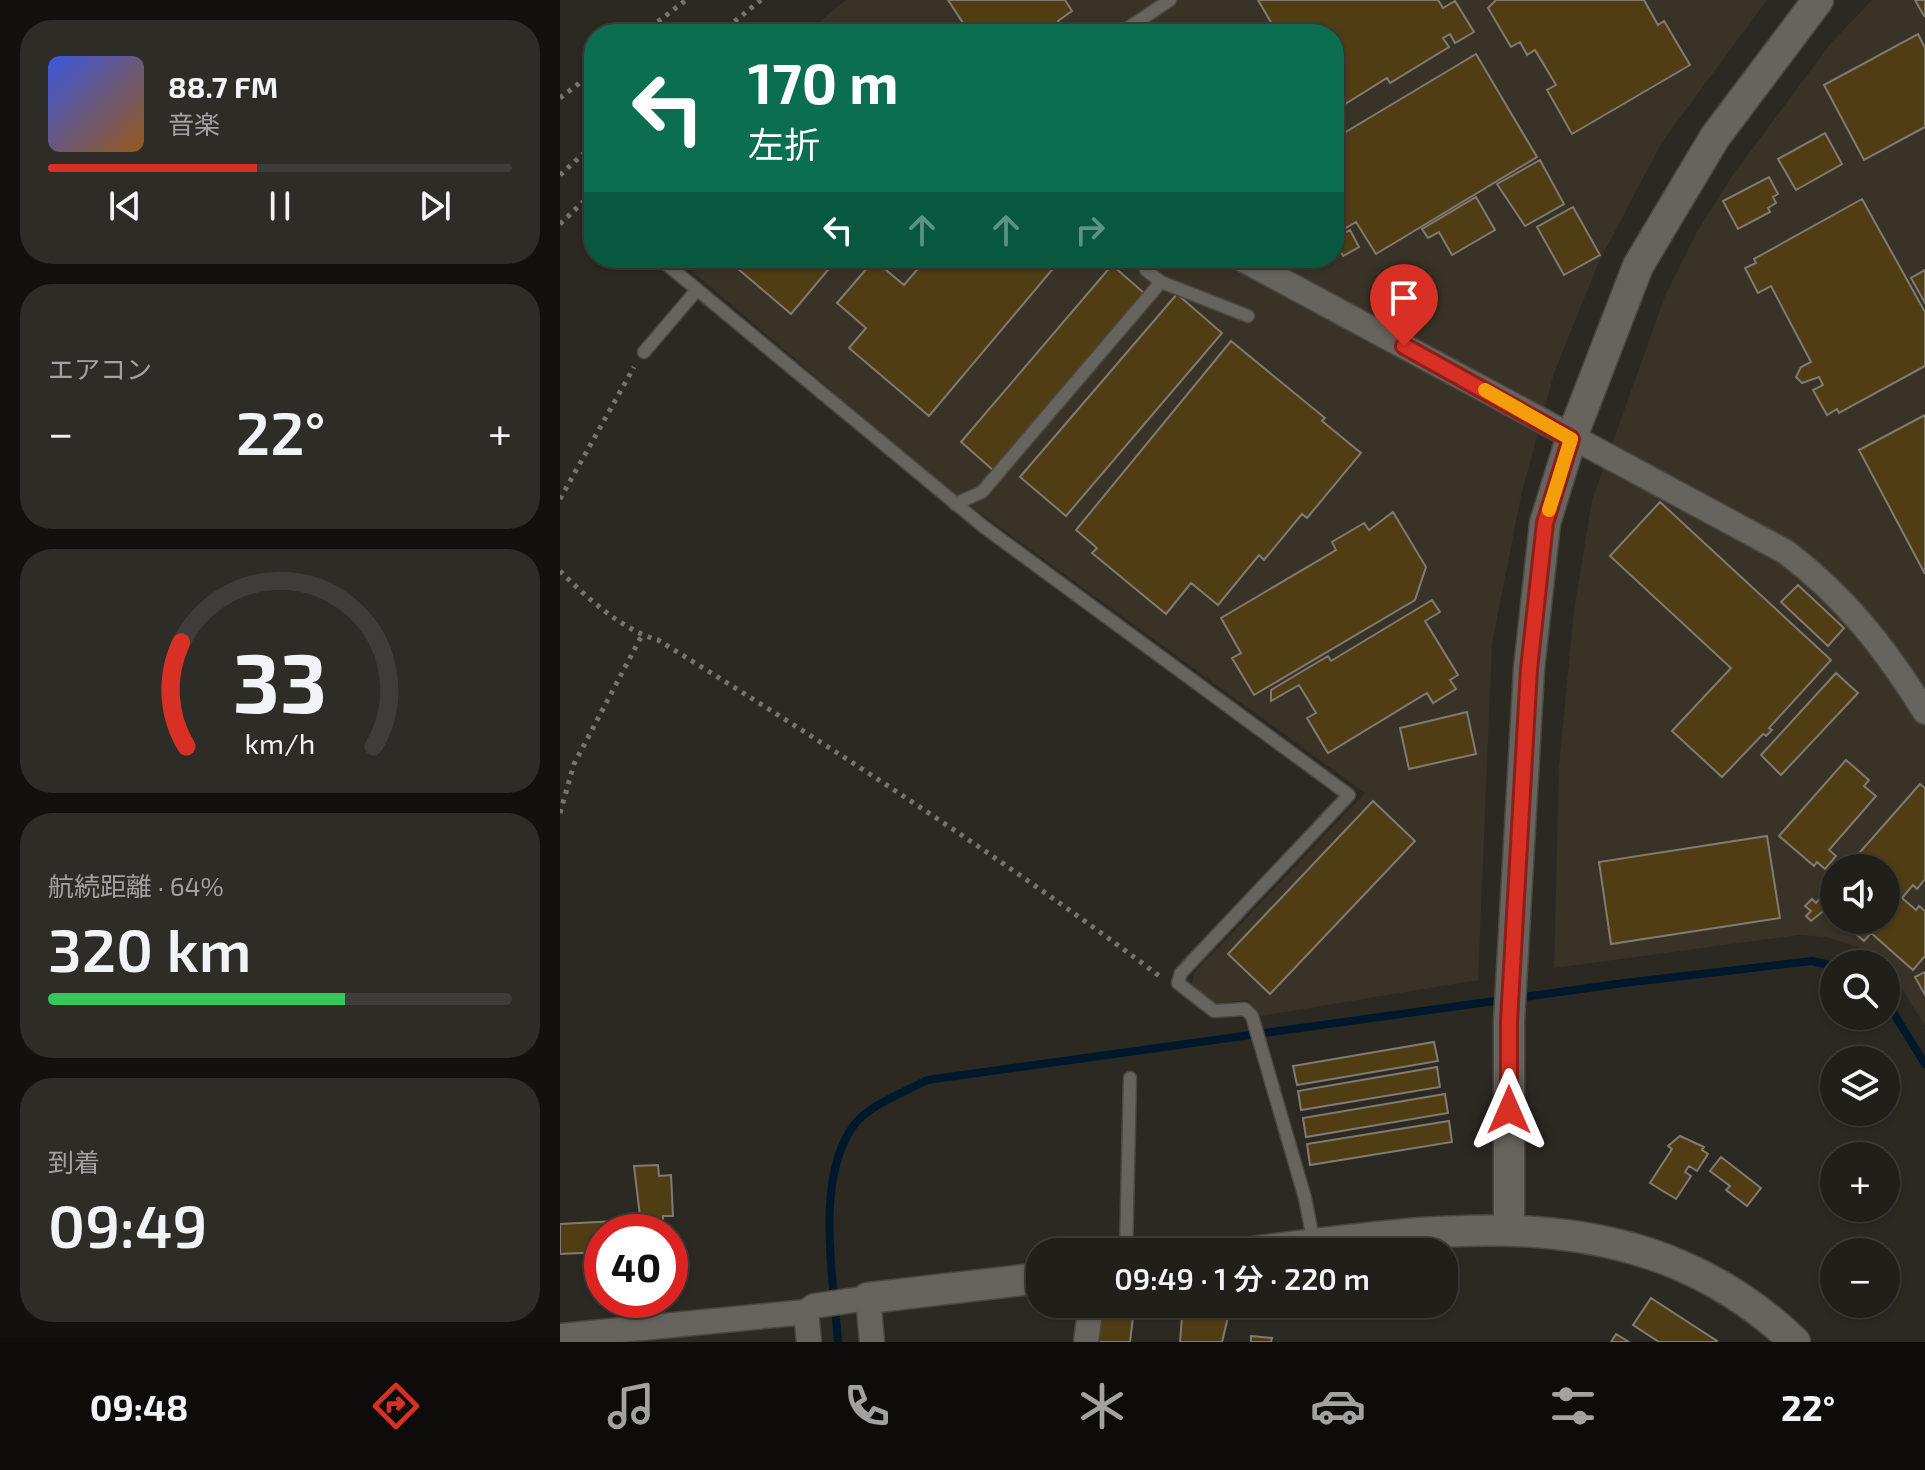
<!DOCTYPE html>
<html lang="ja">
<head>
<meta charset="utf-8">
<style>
	:root { --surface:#211f1a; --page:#2d2c27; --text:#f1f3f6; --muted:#a2a2a2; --line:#3e3d39; --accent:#d93025 }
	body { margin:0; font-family:"Exo 2","Noto Sans JP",sans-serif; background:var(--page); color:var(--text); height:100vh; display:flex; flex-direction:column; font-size:30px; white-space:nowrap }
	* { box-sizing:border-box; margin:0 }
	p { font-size:26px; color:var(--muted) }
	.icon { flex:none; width:44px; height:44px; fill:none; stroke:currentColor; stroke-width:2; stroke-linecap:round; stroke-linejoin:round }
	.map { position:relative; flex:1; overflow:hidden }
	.panel { display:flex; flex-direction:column; gap:20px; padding:20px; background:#12110e; width:560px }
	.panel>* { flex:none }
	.banner { position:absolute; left:24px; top:24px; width:760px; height:244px; border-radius:32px; box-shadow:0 2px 6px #0004,0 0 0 2px var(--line); background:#0b6e4f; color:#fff; overflow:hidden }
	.buttons { position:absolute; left:1260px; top:854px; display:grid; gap:16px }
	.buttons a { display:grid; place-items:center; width:80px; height:80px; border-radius:50%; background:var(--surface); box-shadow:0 2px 6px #0004,0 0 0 2px var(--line); font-size:40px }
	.speed { position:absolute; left:24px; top:1214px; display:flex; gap:16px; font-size:40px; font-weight:700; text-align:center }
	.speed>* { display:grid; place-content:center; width:104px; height:104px; border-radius:50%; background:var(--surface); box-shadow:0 2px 6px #0004,0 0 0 2px var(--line); line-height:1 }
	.speed .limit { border:12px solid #d22; background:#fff; color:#111 }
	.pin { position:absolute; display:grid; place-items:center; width:68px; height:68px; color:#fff; margin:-82px -34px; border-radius:50% 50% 50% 0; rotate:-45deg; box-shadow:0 0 8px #0007 }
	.pin .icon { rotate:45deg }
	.me { position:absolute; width:88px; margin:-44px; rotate:0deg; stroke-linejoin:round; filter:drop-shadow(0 0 6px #0008) }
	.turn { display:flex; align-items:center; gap:28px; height:168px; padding:0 32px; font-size:36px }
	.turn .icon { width:104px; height:104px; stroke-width:2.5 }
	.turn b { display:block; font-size:56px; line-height:68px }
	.lanes { display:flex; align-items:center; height:76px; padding:0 32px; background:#0003; justify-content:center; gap:40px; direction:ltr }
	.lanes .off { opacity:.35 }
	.big { font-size:60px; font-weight:600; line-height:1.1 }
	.panel .tile { flex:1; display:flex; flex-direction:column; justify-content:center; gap:12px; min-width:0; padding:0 28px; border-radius:32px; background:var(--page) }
	.panel .dial { align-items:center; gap:0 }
	.dial svg { height:208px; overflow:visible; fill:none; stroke:var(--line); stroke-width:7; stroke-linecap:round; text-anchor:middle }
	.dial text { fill:var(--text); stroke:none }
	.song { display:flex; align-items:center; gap:24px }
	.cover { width:96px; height:96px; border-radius:12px; background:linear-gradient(135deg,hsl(230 70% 55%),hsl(30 70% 35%)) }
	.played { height:8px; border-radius:4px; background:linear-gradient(90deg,var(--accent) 45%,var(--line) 45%) }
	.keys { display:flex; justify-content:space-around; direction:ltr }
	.heat { display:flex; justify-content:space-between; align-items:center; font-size:44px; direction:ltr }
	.charge { height:12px; border-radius:6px; background:linear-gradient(90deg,#34c759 64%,var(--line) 0) }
	.trip { position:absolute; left:466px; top:1238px; width:432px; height:80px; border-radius:32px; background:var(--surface); box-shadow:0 2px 6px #0004,0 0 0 2px var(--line); font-weight:600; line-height:80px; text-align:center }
	.dock { display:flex; height:128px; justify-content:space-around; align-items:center; background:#0d0c0a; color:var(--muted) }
	.dock .icon { width:56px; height:56px }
	.dock .current { color:var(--accent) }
	.dock b { font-size:36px; color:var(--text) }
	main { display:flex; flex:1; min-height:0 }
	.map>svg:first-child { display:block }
	.built { fill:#383227; fill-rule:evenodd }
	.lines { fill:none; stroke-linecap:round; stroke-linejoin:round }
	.stream { stroke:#00182b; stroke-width:8 }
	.building { fill:#513d13; stroke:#7f7b74; stroke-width:2 }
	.service-casing { stroke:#4a4742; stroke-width:15 }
	.minor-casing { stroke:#4a4742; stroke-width:27 }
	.tertiary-casing { stroke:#4a4742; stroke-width:33 }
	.path { stroke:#76746f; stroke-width:5; stroke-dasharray:4 6; stroke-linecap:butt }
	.service { stroke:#67635d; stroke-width:12 }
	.minor { stroke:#67635d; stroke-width:24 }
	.tertiary { stroke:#67635d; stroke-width:30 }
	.route-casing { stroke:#8d1f18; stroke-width:20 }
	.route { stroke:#d93025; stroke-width:14 }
	.slow { stroke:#f59e0b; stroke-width:14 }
</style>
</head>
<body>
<main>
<section class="panel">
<div class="tile">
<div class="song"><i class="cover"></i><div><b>88.7 FM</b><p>音楽</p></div></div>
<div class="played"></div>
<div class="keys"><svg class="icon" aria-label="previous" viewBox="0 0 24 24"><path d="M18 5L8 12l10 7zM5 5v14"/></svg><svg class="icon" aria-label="pause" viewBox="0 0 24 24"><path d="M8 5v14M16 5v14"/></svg><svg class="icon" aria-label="next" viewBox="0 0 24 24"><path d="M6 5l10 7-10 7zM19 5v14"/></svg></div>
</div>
<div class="tile"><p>エアコン</p>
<div class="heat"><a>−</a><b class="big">22°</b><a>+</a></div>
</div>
<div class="tile dial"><svg viewBox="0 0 100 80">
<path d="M14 69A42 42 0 1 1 86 69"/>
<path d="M14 69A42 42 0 0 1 12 29" stroke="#d93025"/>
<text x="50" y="56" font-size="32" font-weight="700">33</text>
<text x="50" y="72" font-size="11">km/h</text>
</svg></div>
<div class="tile"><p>航続距離 · 64%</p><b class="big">320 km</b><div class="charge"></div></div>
<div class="tile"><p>到着</p><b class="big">09:49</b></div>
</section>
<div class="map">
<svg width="1365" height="1342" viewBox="0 0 1365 1342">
	<rect width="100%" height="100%" fill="#2c2923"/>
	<path class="built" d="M286,0H1207L1102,142L1038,264L994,373L961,496L932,644L918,980L701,1016L688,1000L655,1004L631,986L634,973L805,793L382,485L117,258H774V34H244Z
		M1312,0H1365V1026L1326,964L1307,950L1267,937L1239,935L994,968L999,766L1014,610L1032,500L1105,296L1137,232L1172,176L1271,43ZM1274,868H1326V920H1274Z"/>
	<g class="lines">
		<path class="stream" d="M1326,1001L1365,1064
			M278,1342C274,1279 254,1179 294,1125C309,1105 345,1092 367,1080L1064,983L1252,961L1274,966"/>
	</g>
	<path class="building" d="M388,0H505L512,11L498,21L506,34H458L453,27L443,34H386L403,23Z
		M698,0H878L883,8L895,1L914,32L895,43L890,34L883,38L889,47L830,83L827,78L774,111V34H695L712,24Z
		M936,0H1084L1098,25L1104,21L1130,65L1012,134L987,90L996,85L975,50L967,55L960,42L951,47L928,8Z
		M1355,0H1365V16H1364Z
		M649,26L654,34H636Z
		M1358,34L1365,48V127L1304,160L1264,85Z
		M916,54L977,157L816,254L796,222L774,235V139Z
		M1265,133L1282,164L1236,190L1218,159Z
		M980,160L1004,204L965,226L937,184Z
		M1209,177L1218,194L1213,197L1216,203L1208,208L1210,212L1178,229L1163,201Z
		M916,197L935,230L892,255L879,232L868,238L862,229Z
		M1302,199L1365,312V366L1279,413L1277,409L1267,415L1253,390L1263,385L1259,377L1242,383L1236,377L1241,367L1251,362L1211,286L1198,293L1185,268L1196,263L1194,259Z
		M1013,207L1040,255L1004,275L977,227Z
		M790,230L799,247L783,256L774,239Z
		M173,258H278L231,314L170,262Z
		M367,258H502L369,416L289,348L306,328L277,303L314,260L344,285Z
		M552,265L584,293L433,470L401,442Z
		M1365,270V303L1351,278Z
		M617,294L662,333L506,516L460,477Z
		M671,341L765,418L762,421L801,453L747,518L742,514L704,560L699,555L658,605L631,583L606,614L532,553L537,548L516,530Z
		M1365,415V574L1299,450Z
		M1100,502L1271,660L1209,728L1212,730L1206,736L1203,734L1162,777L1112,731L1171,668L1050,556Z
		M833,512L866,567L855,600L694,695L672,658L681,653L661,618L776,550L772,542L804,523L809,530Z
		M1238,585L1284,628L1268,646L1221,602Z
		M872,600L880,612L865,621L898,675L890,680L896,689L873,703L867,693L768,753L747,718L756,713L739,685L711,701V690L768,656L771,661Z
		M1276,673L1298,693L1221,775L1201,755Z
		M907,712L916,754L849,769L840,728Z
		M1286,760L1309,780L1304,786L1316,796L1269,850L1276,856L1265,869L1257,862L1254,866L1219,836Z
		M1360,784L1365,788V879L1357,889L1353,885L1342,898L1356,910L1359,906L1365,911V956L1353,970L1311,933L1304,941L1280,920H1326V868H1286Z
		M813,801L855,841L710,994L668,954Z
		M1207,836L1220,918L1051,944L1039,862Z
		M1274,882V915L1267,908L1251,921L1246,916L1251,911L1245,906L1252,899L1256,903Z
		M1365,972V995L1355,977Z
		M874,1042L878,1061L737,1085L733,1066Z
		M877,1067L880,1087L741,1110L738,1091Z
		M885,1094L888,1113L746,1137L743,1118Z
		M889,1121L892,1142L750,1165L747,1144Z
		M1120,1136L1144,1147L1142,1150L1148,1154L1137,1171L1129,1166L1125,1172L1131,1176L1116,1199L1090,1183L1112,1149L1108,1146Z
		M1161,1157L1201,1188L1187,1206L1166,1190L1170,1186L1150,1171Z
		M98,1165L99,1176L111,1175L113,1216H103V1223L81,1224L74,1166Z
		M56,1221L57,1232H42V1252L0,1254V1224Z
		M1091,1298L1157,1341L1156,1342H1099L1073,1325Z
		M623,1304H665L664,1313H669L662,1342H620Z
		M541,1305L574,1309L570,1342H536Z
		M1056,1334L1069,1342H1051Z
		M691,1336L712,1338L711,1342H691Z"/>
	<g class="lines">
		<g class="service-casing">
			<path id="service" d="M559,34L610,0
				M99,258L424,527L789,795L621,973L618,983L654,1011L685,1009L692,1016L745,1198L754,1244
				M593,258L586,270L601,282
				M84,352L137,290
				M395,504L422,492L601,282L688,316
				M566,1252L570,1078"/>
		</g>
		<g class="minor-casing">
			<path id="minor" d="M680,258L1226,552C1286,598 1325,648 1365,712
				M246,1312L249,1342
				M0,1336L246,1312L254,1306L308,1298L312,1342
				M526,1342L531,1304"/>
		</g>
		<g class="tertiary-casing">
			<path id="tertiary" d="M949,1228V1021L969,669L985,523L1011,439L1078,266L1155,137L1258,0
				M692,1252C884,1228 1079,1193 1235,1342
				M308,1298L480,1278"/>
		</g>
		<path class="path" d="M82,34L126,0
			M159,34L201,0
			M0,98L34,72
			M0,175L34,144
			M0,224L25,200L34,205
			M0,499L74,367
			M0,571C26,597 62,630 98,640C270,746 440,856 602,978
			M0,813L14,764L82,635"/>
		<use href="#service" class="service"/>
		<use href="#minor" class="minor"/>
		<use href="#tertiary" class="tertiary"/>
	</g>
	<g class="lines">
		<g class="route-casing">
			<path id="route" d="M844,346L1011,439L985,523L969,669L949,1021V1110"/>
		</g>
		<use href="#route" class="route"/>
		<path class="slow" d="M925,390L1011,439L989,510"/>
	</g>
</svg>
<div class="buttons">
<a><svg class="icon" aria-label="sound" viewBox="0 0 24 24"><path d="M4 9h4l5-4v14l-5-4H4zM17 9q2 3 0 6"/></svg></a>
<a><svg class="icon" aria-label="search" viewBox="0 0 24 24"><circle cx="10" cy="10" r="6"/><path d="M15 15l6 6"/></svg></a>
<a><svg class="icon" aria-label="layers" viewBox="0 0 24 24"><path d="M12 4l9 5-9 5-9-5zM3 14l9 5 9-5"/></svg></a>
<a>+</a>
<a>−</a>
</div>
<div class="speed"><div class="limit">40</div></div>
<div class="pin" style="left:844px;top:346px;background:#d93025"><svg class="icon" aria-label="arrive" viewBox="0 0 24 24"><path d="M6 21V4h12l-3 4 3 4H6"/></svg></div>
<svg class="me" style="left:949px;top:1110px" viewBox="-20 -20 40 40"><path d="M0-17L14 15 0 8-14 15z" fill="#d93025" stroke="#fff" stroke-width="4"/></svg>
<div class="trip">09:49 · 1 分 · 220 m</div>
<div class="banner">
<div class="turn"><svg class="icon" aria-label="left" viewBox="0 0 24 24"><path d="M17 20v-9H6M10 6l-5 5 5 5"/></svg><div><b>170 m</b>左折</div></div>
<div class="lanes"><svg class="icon" aria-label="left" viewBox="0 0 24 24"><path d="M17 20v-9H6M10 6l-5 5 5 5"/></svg><svg class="icon off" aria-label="ahead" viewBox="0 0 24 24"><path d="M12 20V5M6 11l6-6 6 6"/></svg><svg class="icon off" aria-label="ahead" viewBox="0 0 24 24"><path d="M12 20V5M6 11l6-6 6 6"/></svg><svg class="icon off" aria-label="right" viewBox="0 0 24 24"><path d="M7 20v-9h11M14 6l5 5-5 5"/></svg></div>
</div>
</div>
</main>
<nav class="dock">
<b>09:48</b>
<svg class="icon current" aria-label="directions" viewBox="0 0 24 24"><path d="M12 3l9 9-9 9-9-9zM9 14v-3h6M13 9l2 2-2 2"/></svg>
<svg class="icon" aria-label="music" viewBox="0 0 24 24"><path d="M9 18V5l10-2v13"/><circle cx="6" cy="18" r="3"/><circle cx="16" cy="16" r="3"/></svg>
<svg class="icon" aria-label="phone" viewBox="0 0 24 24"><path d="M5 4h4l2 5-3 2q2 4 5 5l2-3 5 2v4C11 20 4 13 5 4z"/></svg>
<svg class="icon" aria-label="climate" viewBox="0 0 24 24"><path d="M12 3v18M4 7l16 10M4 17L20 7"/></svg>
<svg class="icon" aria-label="car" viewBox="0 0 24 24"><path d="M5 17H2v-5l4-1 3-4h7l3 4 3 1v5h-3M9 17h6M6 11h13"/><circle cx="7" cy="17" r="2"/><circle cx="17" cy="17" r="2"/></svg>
<svg class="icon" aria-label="filters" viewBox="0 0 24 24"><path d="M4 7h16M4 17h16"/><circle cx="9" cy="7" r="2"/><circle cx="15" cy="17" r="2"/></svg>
<b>22°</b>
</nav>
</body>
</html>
